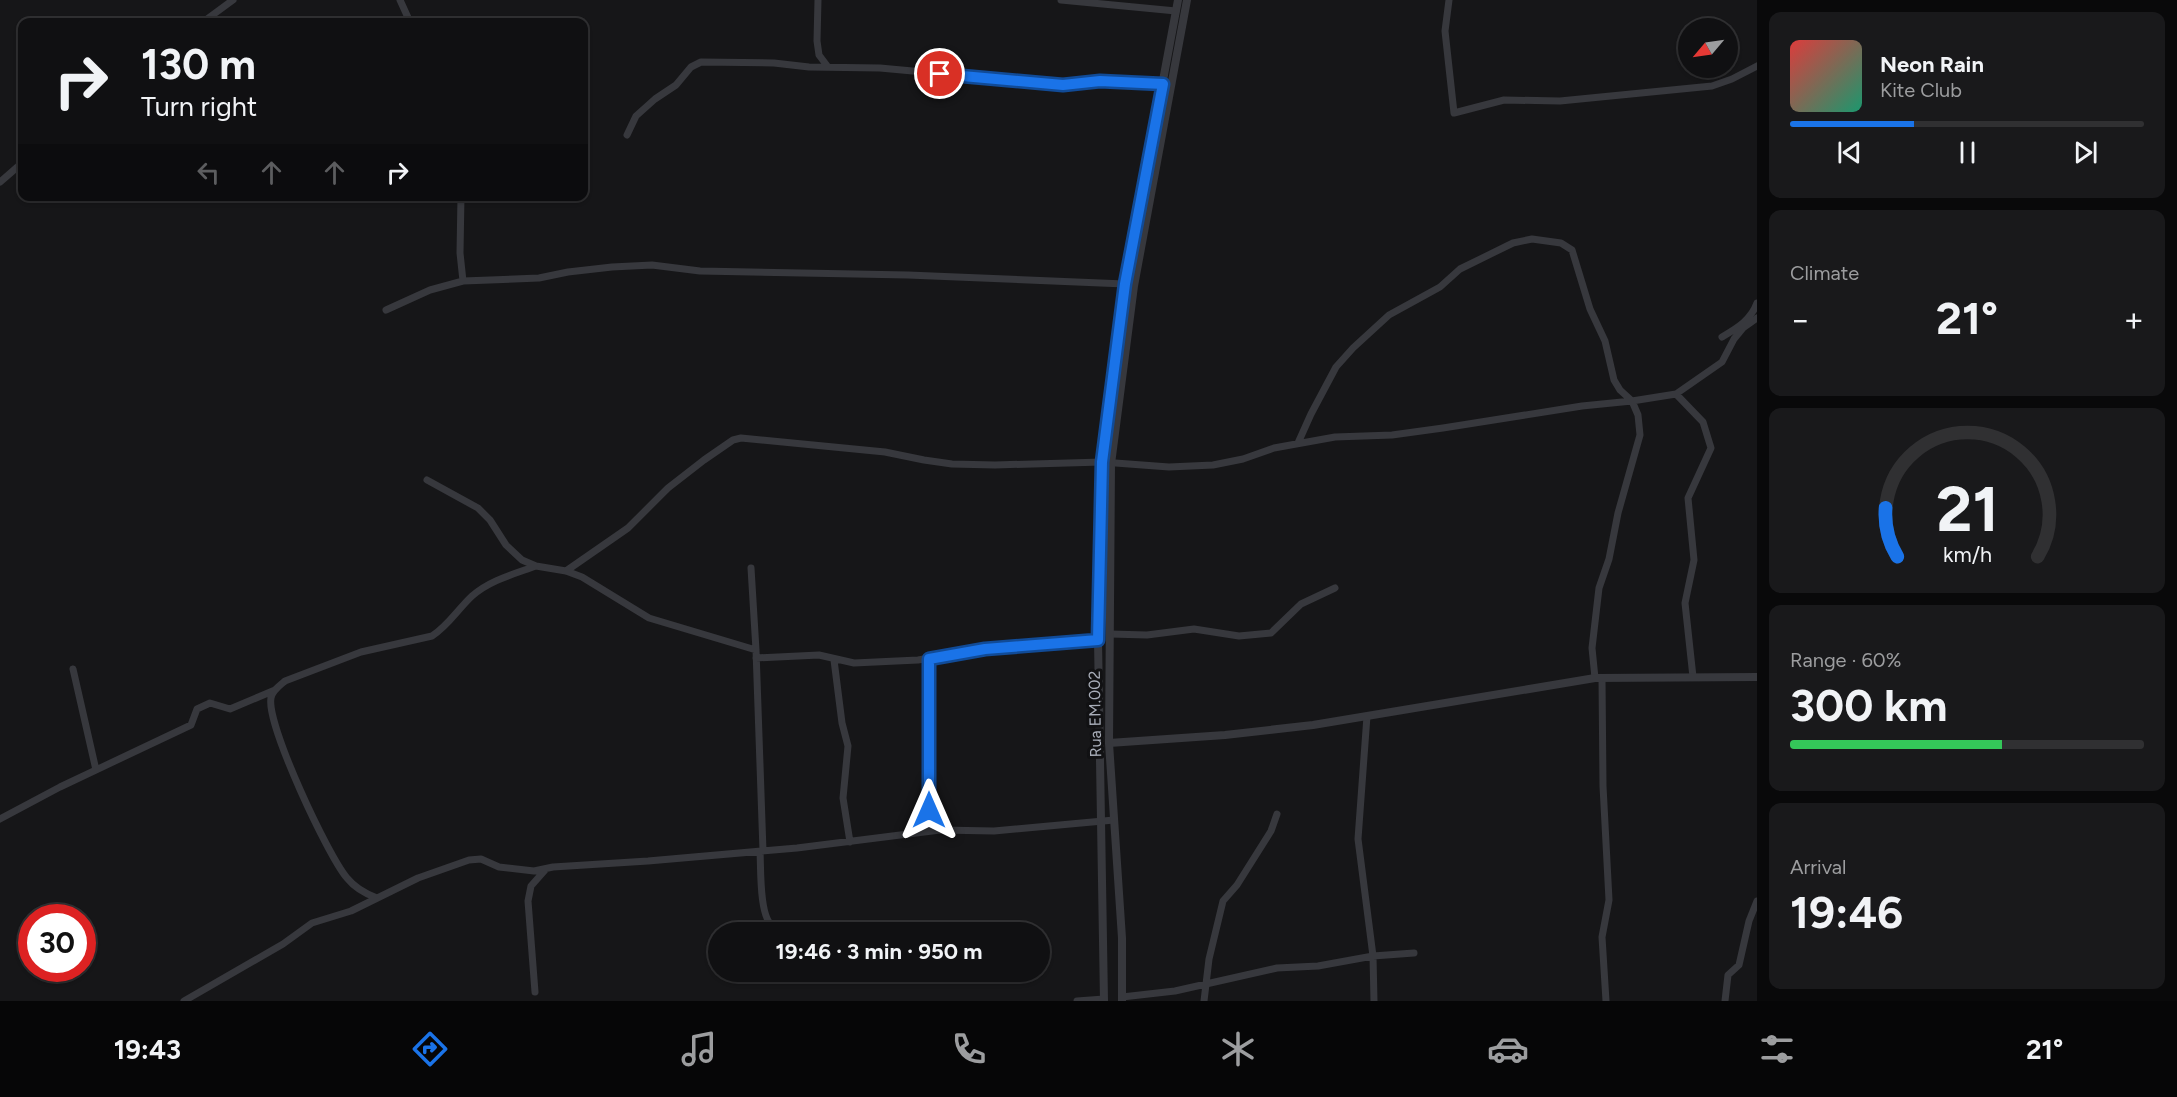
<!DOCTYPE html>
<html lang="en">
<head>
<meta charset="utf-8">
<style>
	:root { --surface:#101012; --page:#19191b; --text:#f1f3f6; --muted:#9c9d9f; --line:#303032; --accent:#1a73e8 }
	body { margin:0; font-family:Figtree,sans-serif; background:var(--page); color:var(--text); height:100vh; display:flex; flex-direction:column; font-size:22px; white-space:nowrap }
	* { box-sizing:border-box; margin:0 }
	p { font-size:20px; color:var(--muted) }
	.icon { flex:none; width:33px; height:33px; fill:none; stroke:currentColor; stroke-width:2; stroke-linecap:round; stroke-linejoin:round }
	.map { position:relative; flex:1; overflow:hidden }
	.details { display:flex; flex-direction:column; gap:12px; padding:12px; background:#09090a; width:420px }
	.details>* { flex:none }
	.guide { position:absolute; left:18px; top:18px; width:570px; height:183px; border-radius:12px; box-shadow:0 2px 4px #0004,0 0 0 2px var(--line); background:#101012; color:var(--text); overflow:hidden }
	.needle { width:39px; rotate:241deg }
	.tools { position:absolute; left:1678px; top:18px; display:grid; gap:12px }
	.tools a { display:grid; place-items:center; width:60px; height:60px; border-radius:50%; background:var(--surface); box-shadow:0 2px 4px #0004,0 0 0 2px var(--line); font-size:30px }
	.speed { position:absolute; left:18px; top:904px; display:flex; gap:12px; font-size:30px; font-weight:700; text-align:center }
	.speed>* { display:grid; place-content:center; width:78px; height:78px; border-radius:50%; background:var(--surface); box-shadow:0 2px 4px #0004,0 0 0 2px var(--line); line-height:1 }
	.speed .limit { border:9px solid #d22; background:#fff; color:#111 }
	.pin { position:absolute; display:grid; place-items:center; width:51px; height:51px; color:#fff; margin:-26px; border:3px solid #fff; border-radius:50%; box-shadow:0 2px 6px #0007 }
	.me { position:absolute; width:66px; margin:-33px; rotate:0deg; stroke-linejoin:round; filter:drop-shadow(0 0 4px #0008) }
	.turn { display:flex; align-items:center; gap:21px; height:126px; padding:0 24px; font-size:27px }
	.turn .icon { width:78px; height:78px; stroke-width:2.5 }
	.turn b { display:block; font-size:42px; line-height:51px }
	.lanes { display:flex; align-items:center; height:57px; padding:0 24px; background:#0003; justify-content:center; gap:30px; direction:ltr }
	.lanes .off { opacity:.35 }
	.big { font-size:45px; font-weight:700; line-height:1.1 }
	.details .tile { flex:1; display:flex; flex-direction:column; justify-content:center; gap:9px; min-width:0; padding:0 21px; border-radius:12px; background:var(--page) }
	.details .dial { align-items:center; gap:0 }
	.dial svg { height:156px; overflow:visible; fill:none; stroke:var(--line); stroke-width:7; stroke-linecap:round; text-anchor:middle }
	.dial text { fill:var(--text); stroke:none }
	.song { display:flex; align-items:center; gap:18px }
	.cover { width:72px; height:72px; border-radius:9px; background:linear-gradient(135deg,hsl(0 70% 55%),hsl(160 70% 35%)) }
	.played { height:6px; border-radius:3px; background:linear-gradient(90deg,var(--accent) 35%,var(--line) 35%) }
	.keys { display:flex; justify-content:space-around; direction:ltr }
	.heat { display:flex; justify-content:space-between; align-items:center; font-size:33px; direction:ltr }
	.charge { height:9px; border-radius:4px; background:linear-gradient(90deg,#34c759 60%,var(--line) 0) }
	.trip { position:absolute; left:708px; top:922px; width:342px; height:60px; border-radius:30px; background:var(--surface); box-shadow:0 2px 4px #0004,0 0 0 2px var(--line); font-weight:700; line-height:60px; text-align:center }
	.menu { display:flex; height:96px; justify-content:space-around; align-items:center; background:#060607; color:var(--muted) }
	.menu .icon { width:42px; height:42px }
	.menu .active { color:var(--accent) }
	.menu b { font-size:27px; color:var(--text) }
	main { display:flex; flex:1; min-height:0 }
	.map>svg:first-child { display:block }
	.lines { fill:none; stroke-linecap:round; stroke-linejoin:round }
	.minor { stroke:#37383d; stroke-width:7 }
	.tertiary { stroke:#37383d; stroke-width:8 }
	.route-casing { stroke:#114b97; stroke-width:15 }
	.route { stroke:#1a73e8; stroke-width:10 }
	.labels { text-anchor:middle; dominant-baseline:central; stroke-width:6; stroke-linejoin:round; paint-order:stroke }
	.street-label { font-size:16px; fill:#a8adb8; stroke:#111113 }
</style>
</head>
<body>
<main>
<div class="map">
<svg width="1757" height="1001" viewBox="0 0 1757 1001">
	<rect width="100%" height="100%" fill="#161618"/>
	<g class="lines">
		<path class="minor" d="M400,0L410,22
			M818,0L817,41L819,55L828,67
			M1061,0L1176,11
			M1449,0L1445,31L1454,113L1504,100L1560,101L1712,86L1732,79L1757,66
			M203,22L233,0
			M627,135L636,116L655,99L676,85L691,67L701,62L774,63L809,67L880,68L1063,85L1100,81L1163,84
			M0,182L22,163
			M461,196L460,253L463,281L539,278L568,272L612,267L652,265L700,271L908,275L1125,284
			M386,310L430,290L463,281
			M1722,337C1737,328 1751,320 1757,303
			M1676,394L1703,422L1711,448L1688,498L1694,560L1685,603L1693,677
			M1298,443L1311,414L1336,367L1353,348L1389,315L1440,287L1460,269L1513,243L1532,239L1561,243L1572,250L1590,309L1605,341L1614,380L1620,390L1632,401L1638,415L1640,435L1618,513L1609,559L1599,588L1592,648L1595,678
			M427,480L478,508L490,520L506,545L522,560L536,566L566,571L582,577L649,618L756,650
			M751,568L756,650L763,851
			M566,571L628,528L668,488L704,460L733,440L741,438L885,452L924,460L952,464L995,465L1102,462L1169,467L1213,465L1243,459L1274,448L1335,437L1392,435L1443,428L1582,406L1632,401L1676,394L1722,362L1734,339L1743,328L1757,318
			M1110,634L1147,635L1194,629L1239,636L1271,633L1301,604L1335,588
			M756,658L819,655L854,663L918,660L985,649L1098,640
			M929,659V831
			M834,660L842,723L848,746L843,798L850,842
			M73,669L96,770
			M1602,678L1603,786L1609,900L1602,937L1606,1001
			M1367,716L1358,839L1373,956L1374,1001
			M0,819L60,787L191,725L197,709L210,703L230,709L275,690
			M760,851C761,867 759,918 773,926C780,930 789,930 797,931
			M377,898C366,894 355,888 347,878C328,856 266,724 271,698C272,691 279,686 285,681L361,652L432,636C448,626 458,609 472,596C490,580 514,574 536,566
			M535,992L528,901L531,886L546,869
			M1122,997L1175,991L1277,968L1318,966L1373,956L1414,953
			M184,1001L283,944L312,923L351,911L418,878L469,860L481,859L499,867L534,871L553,867L648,861L797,848L940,830L994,831L1114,820
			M1077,1001L1104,999
			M1204,1001L1209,959L1223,901L1237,885L1271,831L1277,814
			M1725,1001L1728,975L1739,965L1749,921L1757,901"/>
		<path class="tertiary" d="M1109,743L1225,735L1313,725L1595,678L1757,677
			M1104,1001L1098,640L1102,462L1125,284L1178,0
			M1122,1001V938L1109,743L1111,464L1134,286L1187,0"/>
	</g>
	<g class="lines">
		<g class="route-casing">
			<path id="route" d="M929,810V659L985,649L1098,640L1102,462L1125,284L1163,84L1100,81L1063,85L940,74"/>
		</g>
		<use href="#route" class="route"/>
	</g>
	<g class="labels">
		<g class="street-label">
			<text transform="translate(1095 714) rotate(-91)">Rua EM.002</text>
		</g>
	</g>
</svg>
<div class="tools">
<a><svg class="needle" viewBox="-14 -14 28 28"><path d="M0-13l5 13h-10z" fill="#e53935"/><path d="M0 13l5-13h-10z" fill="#9c9d9f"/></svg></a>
</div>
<div class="speed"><div class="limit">30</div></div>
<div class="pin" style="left:940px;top:74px;background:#d93025"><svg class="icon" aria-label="arrive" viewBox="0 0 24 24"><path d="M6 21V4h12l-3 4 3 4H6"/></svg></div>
<svg class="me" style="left:929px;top:810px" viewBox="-20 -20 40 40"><path d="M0-17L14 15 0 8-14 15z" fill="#1a73e8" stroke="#fff" stroke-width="4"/></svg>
<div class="trip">19:46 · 3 min · 950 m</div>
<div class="guide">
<div class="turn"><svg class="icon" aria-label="right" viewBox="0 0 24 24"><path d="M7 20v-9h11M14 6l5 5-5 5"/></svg><div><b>130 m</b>Turn right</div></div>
<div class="lanes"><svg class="icon off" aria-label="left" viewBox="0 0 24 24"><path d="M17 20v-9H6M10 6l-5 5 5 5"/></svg><svg class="icon off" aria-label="ahead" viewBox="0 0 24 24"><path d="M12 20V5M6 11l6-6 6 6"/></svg><svg class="icon off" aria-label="ahead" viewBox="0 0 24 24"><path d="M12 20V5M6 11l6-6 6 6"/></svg><svg class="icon" aria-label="right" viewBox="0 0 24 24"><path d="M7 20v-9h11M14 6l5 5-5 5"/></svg></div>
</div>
</div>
<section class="details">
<div class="tile">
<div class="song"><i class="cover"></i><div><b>Neon Rain</b><p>Kite Club</p></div></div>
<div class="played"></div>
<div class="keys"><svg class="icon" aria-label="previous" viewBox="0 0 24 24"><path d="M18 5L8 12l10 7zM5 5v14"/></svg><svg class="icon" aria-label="pause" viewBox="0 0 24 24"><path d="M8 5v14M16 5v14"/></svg><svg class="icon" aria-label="next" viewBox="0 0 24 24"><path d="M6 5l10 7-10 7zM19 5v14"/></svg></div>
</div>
<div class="tile"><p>Climate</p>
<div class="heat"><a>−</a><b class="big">21°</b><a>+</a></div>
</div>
<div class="tile dial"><svg viewBox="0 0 100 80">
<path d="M14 69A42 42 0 1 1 86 69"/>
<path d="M14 69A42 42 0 0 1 8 44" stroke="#1a73e8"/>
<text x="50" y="56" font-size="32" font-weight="700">21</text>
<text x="50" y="72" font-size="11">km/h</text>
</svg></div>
<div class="tile"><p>Range · 60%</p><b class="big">300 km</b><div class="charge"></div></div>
<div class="tile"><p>Arrival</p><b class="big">19:46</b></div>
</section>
</main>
<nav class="menu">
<b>19:43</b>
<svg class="icon active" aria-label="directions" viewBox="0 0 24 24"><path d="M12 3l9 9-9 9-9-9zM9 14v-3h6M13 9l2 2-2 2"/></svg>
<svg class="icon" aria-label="music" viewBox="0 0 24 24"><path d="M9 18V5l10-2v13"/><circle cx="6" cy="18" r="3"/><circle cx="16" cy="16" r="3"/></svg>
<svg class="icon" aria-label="phone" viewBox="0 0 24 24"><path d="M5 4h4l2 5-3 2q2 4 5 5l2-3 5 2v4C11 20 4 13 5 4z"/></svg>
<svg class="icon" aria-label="climate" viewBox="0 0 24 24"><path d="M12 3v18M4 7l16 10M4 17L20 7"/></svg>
<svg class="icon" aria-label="car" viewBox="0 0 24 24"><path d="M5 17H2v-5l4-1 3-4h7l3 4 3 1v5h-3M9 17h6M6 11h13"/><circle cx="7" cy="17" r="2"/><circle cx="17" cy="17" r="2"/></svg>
<svg class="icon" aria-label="filters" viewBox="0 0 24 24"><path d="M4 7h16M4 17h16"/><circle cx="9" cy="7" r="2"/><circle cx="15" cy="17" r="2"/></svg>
<b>21°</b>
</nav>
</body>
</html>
